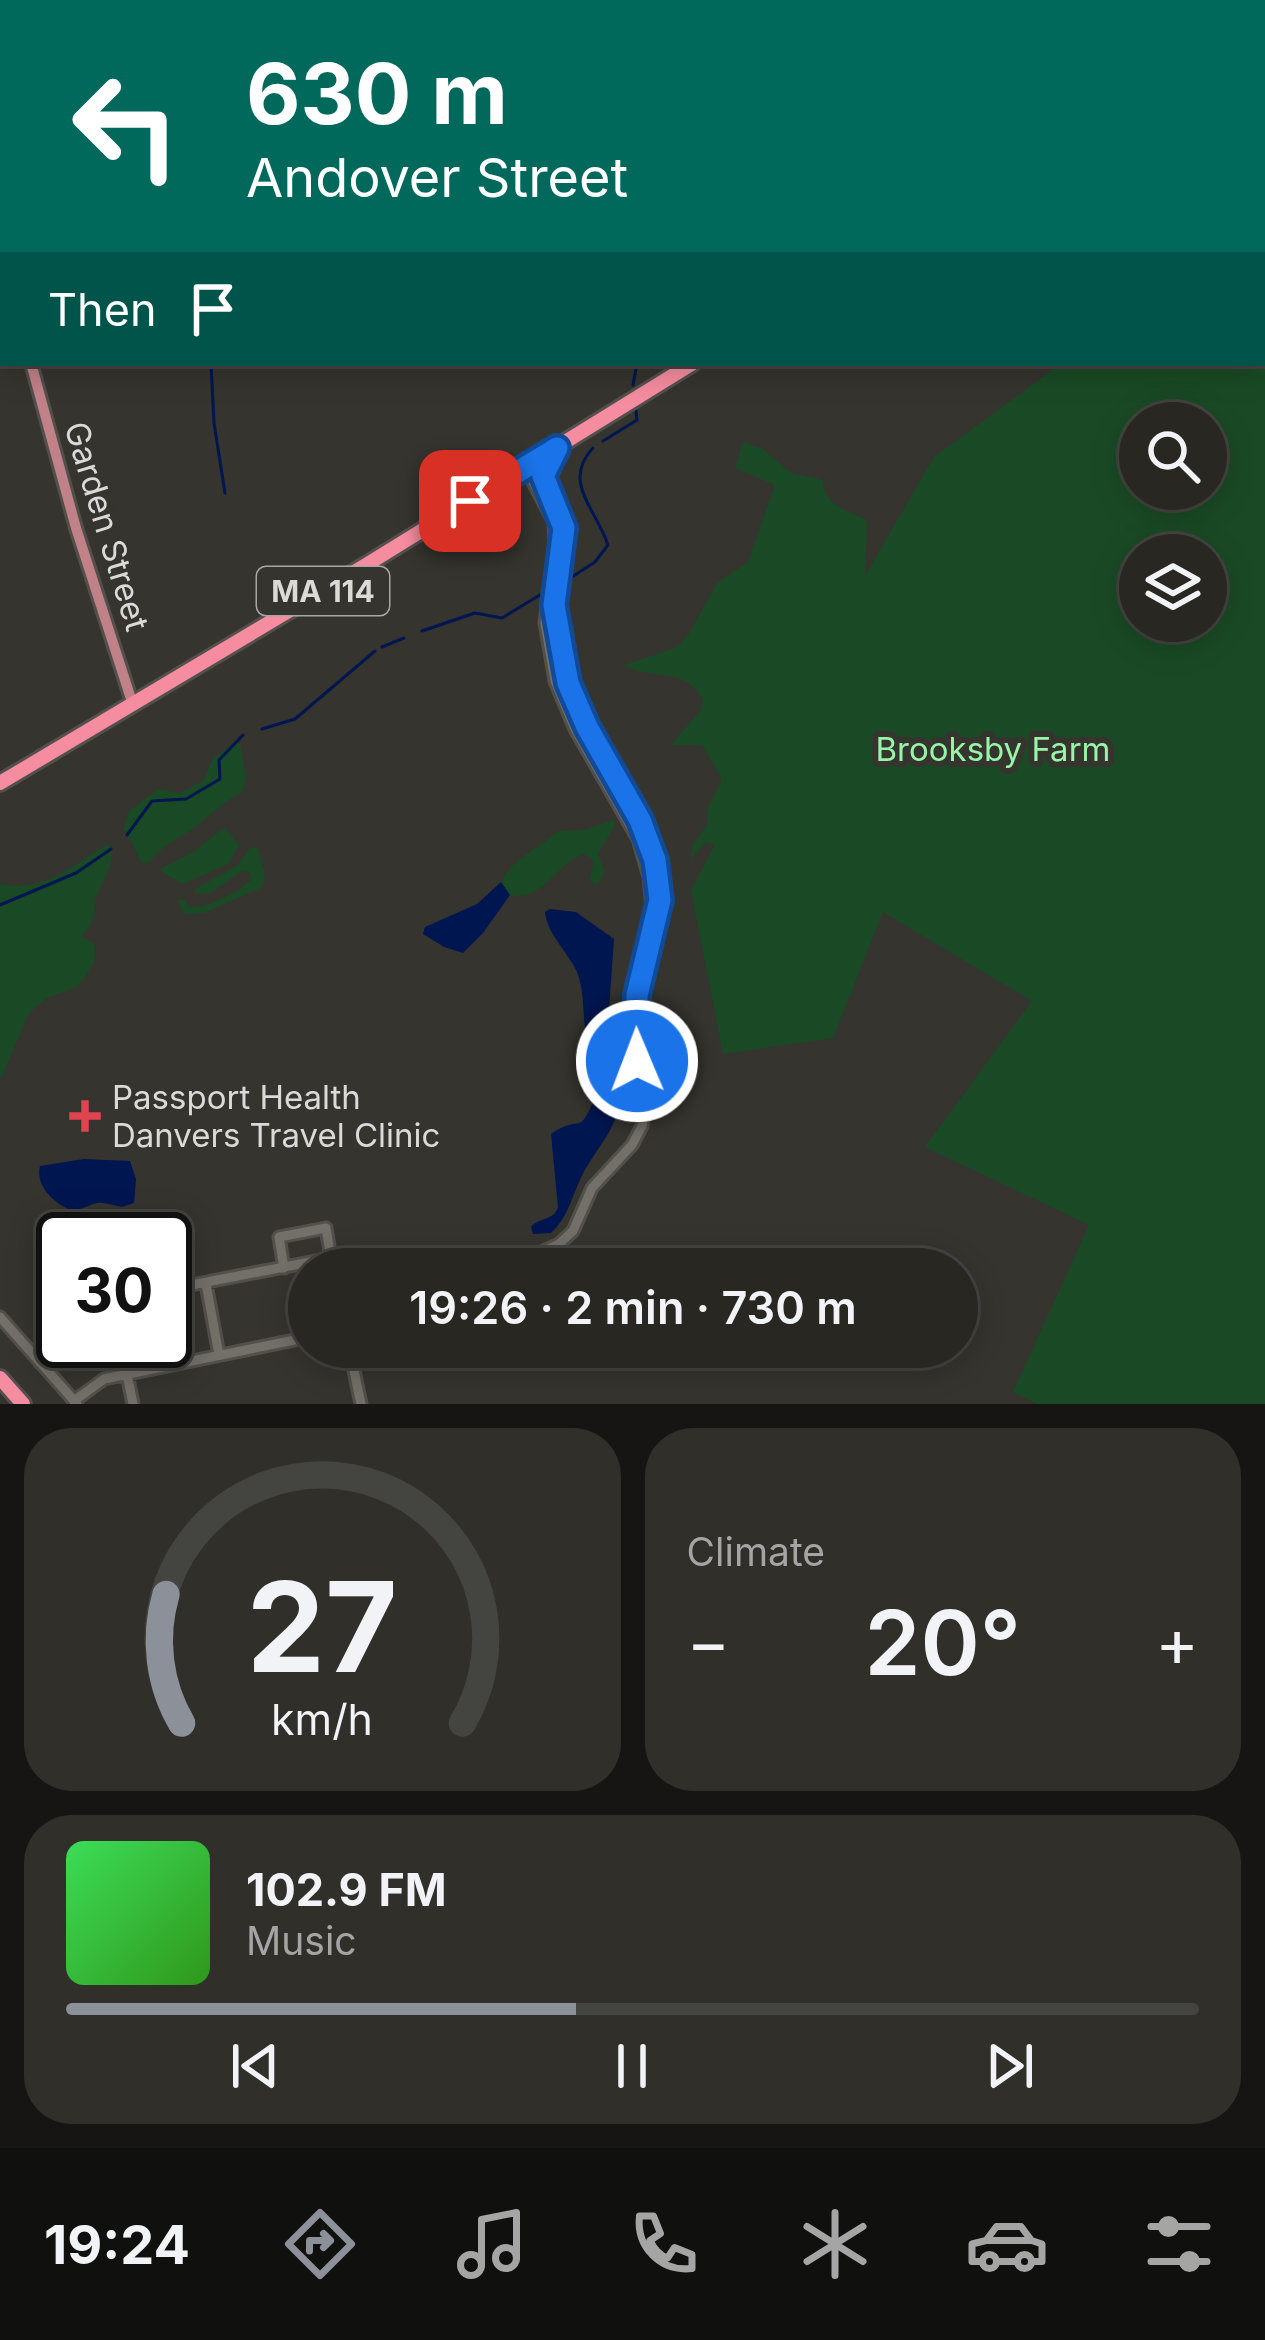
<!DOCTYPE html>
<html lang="en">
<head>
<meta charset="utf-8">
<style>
	:root { --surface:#282722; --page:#302f2a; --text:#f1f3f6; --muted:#a5a5a5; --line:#444440; --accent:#8c9099 }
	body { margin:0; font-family:Inter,sans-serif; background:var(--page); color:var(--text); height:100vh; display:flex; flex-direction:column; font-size:45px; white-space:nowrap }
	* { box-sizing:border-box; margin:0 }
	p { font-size:39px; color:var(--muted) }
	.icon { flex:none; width:66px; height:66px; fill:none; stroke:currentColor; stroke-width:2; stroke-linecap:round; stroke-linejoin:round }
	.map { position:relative; height:1404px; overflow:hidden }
	.drawer { display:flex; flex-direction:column; gap:24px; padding:24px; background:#161513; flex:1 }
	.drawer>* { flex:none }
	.banner { position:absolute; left:0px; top:0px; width:1266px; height:366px; box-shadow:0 6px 30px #0003,0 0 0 3px var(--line); background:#00695c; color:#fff; overflow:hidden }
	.fabs { position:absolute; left:1119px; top:402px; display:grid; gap:24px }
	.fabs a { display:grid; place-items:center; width:108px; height:108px; border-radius:50%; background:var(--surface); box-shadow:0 6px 30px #0003,0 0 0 3px var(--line); font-size:60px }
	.speed { position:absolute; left:36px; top:1212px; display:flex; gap:24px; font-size:60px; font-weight:700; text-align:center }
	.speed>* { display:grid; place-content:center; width:156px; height:156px; border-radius:50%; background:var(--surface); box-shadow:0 6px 30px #0003,0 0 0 3px var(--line); line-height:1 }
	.speed .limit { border:6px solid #111; border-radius:18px; background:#fff; color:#111 }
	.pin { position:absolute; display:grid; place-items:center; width:102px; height:102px; color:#fff; margin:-51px; border-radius:24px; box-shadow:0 6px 18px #0006 }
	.me { position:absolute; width:132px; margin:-66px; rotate:359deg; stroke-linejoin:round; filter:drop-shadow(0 0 9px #0008) }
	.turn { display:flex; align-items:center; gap:42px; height:252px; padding:0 48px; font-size:54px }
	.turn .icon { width:156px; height:156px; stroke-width:2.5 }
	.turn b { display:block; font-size:84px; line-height:102px }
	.then { display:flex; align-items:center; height:114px; padding:0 48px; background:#0003; gap:24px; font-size:45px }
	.big { font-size:90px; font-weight:600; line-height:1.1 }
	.drawer .card { flex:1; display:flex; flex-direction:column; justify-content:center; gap:18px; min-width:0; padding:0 42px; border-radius:48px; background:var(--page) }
	.drawer .dial { align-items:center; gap:0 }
	.dial svg { height:312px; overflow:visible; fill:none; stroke:var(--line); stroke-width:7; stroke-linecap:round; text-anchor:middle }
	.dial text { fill:var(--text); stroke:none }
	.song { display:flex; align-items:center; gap:36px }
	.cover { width:144px; height:144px; border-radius:18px; background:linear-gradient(135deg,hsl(130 70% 55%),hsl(110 70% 35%)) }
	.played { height:12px; border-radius:6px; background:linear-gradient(90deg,var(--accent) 45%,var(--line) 45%) }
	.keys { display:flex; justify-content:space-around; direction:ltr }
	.heat { display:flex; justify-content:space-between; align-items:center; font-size:66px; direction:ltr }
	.drawer .tiles { flex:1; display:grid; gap:24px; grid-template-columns:1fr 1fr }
	.card:last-child { grid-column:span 2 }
	.trip { position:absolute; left:288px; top:1248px; width:690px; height:120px; border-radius:60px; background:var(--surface); box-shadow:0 6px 30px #0003,0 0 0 3px var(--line); font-weight:600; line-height:120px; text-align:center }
	.dock { display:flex; height:192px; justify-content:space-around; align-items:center; background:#10100e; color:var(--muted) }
	.dock .icon { width:84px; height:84px }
	.dock .on { color:var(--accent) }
	.dock b { font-size:54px; color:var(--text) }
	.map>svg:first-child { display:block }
	.green { fill:#1a4a25; fill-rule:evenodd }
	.water { fill:#001651 }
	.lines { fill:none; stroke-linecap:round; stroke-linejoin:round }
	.stream { stroke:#001651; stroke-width:3 }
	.minor-casing { stroke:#53504c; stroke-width:15 }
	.major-casing { stroke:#53504c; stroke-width:16 }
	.highway-casing { stroke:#53504c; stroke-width:20 }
	.minor { stroke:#737069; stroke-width:9 }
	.major { stroke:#c18189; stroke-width:10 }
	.highway { stroke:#f58c9f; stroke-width:14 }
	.route-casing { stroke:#114b97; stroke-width:30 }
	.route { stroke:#1a73e8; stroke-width:21 }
	.health-dot { fill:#e0444e; stroke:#36342e; stroke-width:4.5 }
	.labels { text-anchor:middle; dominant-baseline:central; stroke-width:12; stroke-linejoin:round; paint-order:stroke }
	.shield { fill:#36342e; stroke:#aaa8a4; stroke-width:3 }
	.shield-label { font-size:30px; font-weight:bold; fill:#dcdad6 }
	.street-label { font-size:33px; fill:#dcdad6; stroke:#36342e }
	.park-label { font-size:33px; fill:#96f5a6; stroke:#36342e }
	.poi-label { font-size:33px; fill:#dcdad6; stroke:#36342e; text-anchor:start }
</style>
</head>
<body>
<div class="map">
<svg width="1265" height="1404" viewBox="0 0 1265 1404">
	<rect width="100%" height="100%" fill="#36342e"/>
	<path class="green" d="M1265,311V1404H1037L1013,1392L1089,1225L925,1147L1032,1001L883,912L833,1038L723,1054L691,890L715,845L706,842L690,860L693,844L707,825L708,808L722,779L702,745H671L700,711L703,700C687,666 652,681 624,665L677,647L688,635L718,582L748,562L775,485L735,468L743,442L763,449L791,473L823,480C824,508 848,509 867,521L865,576L934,457L1062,363H1263ZM1140,423H1206V489H1140ZM1140,555H1206V621H1140Z
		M237,742L241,746L246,779L242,792C224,802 211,814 195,827C176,841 166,842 150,862L142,863L124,828L129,811L158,789L180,793L203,781L213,758Z
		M613,820L616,823L598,854L605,872L598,885L589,880L594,861L584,854C555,863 544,902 510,895L501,882C515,855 538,851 557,831L584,830Z
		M225,827L239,845L228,864L183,884L159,870L193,852Z
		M106,845L112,848C112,866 107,873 100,888C90,910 100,916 81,937L95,944L94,962L84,979L75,988L48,997L29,1013L0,1080V884C43,893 70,868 106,845Z
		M257,846L265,873L263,887L204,913L184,914L177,899L184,900L191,908C216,904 233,895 252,879L250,872L242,871L209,894L195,893V889L238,865L250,848Z"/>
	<path class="water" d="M501,882L510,895L483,933L463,953L444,947L423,934L425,927L477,904Z
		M550,909L576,912L614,939L608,1024L614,1046L609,1051L591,1050C580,1028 587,997 577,972C568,952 547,934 545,912Z
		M621,1084C621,1132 596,1144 579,1182C571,1200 566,1220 551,1233L533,1234L531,1227C539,1217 554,1221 558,1207L551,1134C585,1111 576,1142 598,1091Z
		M84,1159L130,1161L136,1179L134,1203L122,1207C90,1200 104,1202 73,1211C55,1204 35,1187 40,1166Z"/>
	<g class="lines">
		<path class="stream" d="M471,0L473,3
			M0,250L3,252
			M211,363L214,423L225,493
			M633,385L637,363
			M603,441L637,420L636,411
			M564,582L595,562L608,545C597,510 561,482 593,448
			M422,631L475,613L502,618L540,595
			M382,647L404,638
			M262,729L295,719L375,651
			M127,835L152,801L186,799L220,779L219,760L243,735
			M0,905L76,873L111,849"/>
		<g class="minor-casing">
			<path id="minor" d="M631,0L636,3
				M767,0L769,3
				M1244,0L1245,3
				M1047,3L1048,0
				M1065,3L1067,0
				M1232,3V0
				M525,467L554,522L555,542L545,623L555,681L575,729L638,839L649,877L653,917
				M169,1230L170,1276L186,1286L331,1258L333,1269
				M532,1256L559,1244L573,1231L592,1188L632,1145L642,1126L646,1104L636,1051L635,1014L660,900L655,860L640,820L587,727L568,683L554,618L564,528L543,476L552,454
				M284,1268L279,1237L326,1228L331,1258
				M206,1284L219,1355
				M0,1317L77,1404
				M349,1347L361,1404
				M40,1363L59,1345L63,1323
				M127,1374L133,1404
				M74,1401L104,1379L309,1337"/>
		</g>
		<g class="major-casing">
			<path id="major" d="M0,56L3,58
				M31,363L76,528L133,705"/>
		</g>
		<g class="highway-casing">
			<path id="highway" d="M1260,3L1265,0
				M0,783L366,565L693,363
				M0,1378L23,1404"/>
		</g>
		<use href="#minor" class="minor"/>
		<use href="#major" class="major"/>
		<use href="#highway" class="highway"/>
	</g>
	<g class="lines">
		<g class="route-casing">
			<path id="route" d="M470,501L557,448L543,476L564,528L554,605L568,683L587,727L640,820L655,860L660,900L637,995V1061"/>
		</g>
		<use href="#route" class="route"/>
	</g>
	<path class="health-dot" d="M79 1098h12v12h12v12h-12v12h-12v-12h-12v-12h12z"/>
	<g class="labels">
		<rect class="shield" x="257" y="567" width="132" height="48" rx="9"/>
		<g class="shield-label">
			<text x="323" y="591">MA 114</text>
		</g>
		<g class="street-label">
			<text transform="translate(107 526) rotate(73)">Garden Street</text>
		</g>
		<g class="park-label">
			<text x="993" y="749">Brooksby Farm</text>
		</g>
		<g class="poi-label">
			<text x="112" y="1097">Passport Health<tspan x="112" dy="38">Danvers Travel Clinic</tspan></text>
		</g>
	</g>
</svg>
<div class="fabs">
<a><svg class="icon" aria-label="search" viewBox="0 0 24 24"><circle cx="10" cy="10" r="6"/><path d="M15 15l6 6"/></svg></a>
<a><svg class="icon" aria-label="layers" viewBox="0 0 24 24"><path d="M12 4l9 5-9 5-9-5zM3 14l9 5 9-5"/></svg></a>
</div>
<div class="speed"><div class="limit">30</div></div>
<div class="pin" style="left:470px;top:501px;background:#d93025"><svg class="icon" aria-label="arrive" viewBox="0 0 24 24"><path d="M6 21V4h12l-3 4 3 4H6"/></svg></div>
<svg class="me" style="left:637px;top:1061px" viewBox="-20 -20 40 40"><circle r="17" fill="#1a73e8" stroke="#fff" stroke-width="3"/><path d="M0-11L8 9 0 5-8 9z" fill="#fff"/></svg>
<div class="trip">19:26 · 2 min · 730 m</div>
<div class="banner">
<div class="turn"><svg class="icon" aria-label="left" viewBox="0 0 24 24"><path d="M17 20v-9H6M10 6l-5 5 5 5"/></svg><div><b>630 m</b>Andover Street</div></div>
<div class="then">Then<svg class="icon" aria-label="arrive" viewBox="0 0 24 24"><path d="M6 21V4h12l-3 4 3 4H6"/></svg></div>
</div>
</div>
<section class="drawer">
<div class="tiles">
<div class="card dial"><svg viewBox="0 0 100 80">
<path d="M14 69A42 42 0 1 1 86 69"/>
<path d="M14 69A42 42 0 0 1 10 36" stroke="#8c9099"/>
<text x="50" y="56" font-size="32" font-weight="700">27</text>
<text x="50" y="72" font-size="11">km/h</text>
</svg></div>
<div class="card"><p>Climate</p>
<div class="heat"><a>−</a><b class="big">20°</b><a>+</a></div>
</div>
<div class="card">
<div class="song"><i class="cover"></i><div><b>102.9 FM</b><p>Music</p></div></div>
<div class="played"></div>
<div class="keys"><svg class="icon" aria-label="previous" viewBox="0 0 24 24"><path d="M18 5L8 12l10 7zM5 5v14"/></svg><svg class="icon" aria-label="pause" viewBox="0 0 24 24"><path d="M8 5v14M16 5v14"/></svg><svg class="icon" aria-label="next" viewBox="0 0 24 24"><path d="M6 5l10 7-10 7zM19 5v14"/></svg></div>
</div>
</div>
</section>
<nav class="dock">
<b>19:24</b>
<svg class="icon on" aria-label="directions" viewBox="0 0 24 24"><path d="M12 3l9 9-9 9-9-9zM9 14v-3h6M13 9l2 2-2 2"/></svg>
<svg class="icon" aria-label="music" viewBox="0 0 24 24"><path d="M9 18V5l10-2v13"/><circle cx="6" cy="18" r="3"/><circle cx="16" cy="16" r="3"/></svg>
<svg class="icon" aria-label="phone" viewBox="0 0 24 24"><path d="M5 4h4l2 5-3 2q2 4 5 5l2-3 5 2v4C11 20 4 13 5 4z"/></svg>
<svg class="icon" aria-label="climate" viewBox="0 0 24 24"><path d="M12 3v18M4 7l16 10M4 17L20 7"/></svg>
<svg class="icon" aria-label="car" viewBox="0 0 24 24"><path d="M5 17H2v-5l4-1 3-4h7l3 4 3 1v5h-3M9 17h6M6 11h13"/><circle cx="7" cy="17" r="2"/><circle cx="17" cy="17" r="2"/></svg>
<svg class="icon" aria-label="filters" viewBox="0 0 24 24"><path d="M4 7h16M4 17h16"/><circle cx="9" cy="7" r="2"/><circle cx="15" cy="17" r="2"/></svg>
</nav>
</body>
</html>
